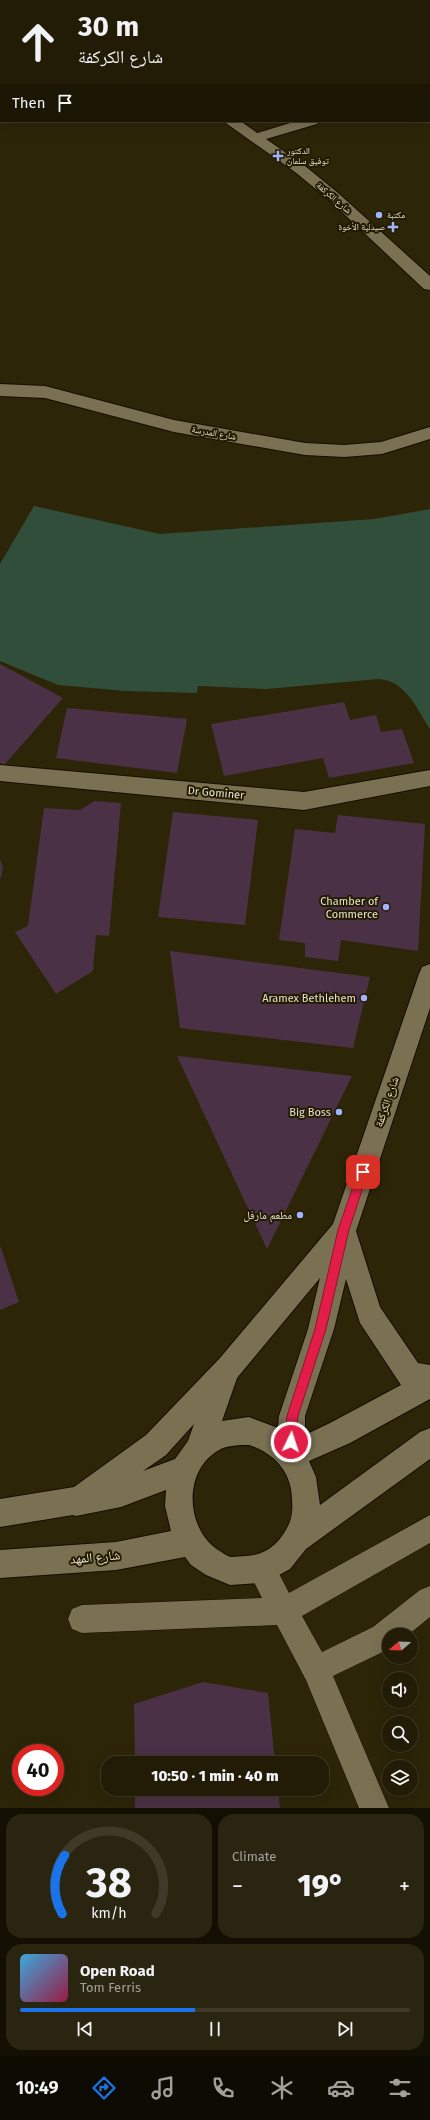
<!DOCTYPE html>
<html lang="en">
<head>
<meta charset="utf-8">
<style>
	:root { --surface:#221c06; --page:#2a2510; --text:#f1f3f6; --muted:#a2a19b; --line:#3f3a28; --accent:#1a73e8 }
	body { margin:0; font-family:"Fira Sans","Noto Naskh Arabic",sans-serif; background:var(--page); color:var(--text); height:100vh; display:flex; flex-direction:column; font-size:15px; white-space:nowrap }
	* { box-sizing:border-box; margin:0 }
	p { font-size:13px; color:var(--muted) }
	.icon { flex:none; width:22px; height:22px; fill:none; stroke:currentColor; stroke-width:2; stroke-linecap:round; stroke-linejoin:round }
	.map { position:relative; height:1808px; overflow:hidden }
	.drawer { display:flex; flex-direction:column; gap:6px; padding:6px; background:#130f03; flex:1 }
	.drawer>* { flex:none }
	.guide { position:absolute; left:0px; top:0px; width:430px; height:122px; box-shadow:0 4px 16px #0002,0 0 0 1px var(--line); background:#221c06; color:var(--text); overflow:hidden }
	.needle { width:26px; rotate:251deg }
	.buttons { position:absolute; left:382px; top:1628px; display:grid; gap:8px }
	.buttons a { display:grid; place-items:center; width:36px; height:36px; border-radius:50%; background:var(--surface); box-shadow:0 4px 16px #0002,0 0 0 1px var(--line); font-size:20px }
	.speed { position:absolute; left:12px; top:1744px; display:flex; gap:8px; font-size:20px; font-weight:700; text-align:center }
	.speed>* { display:grid; place-content:center; width:52px; height:52px; border-radius:50%; background:var(--surface); box-shadow:0 4px 16px #0002,0 0 0 1px var(--line); line-height:1 }
	.speed .limit { border:6px solid #d22; background:#fff; color:#111 }
	.pin { position:absolute; display:grid; place-items:center; width:34px; height:34px; color:#fff; margin:-17px; border-radius:8px; box-shadow:0 2px 6px #0006 }
	.me { position:absolute; width:44px; margin:-22px; rotate:4deg; stroke-linejoin:round; filter:drop-shadow(0 0 3px #0008) }
	.turn { display:flex; align-items:center; gap:14px; height:84px; padding:0 12px; font-size:18px }
	.turn .icon { width:52px; height:52px; stroke-width:2.5 }
	.turn b { display:block; font-size:28px; line-height:34px }
	.then { display:flex; align-items:center; height:38px; padding:0 12px; background:#0003; gap:8px; font-size:15px }
	.big { font-size:30px; font-weight:800; line-height:1.1 }
	.drawer .card { flex:1; display:flex; flex-direction:column; justify-content:center; gap:6px; min-width:0; padding:0 14px; border-radius:16px; background:var(--page) }
	.drawer .dial { align-items:center; gap:0 }
	.dial svg { height:104px; overflow:visible; fill:none; stroke:var(--line); stroke-width:7; stroke-linecap:round; text-anchor:middle }
	.dial text { fill:var(--text); stroke:none }
	.song { display:flex; align-items:center; gap:12px }
	.cover { width:48px; height:48px; border-radius:6px; background:linear-gradient(135deg,hsl(200 70% 55%),hsl(340 70% 35%)) }
	.played { height:4px; border-radius:2px; background:linear-gradient(90deg,var(--accent) 45%,var(--line) 45%) }
	.keys { display:flex; justify-content:space-around; direction:ltr }
	.heat { display:flex; justify-content:space-between; align-items:center; font-size:22px; direction:ltr }
	.drawer .tiles { flex:1; display:grid; gap:6px; grid-template-columns:1fr 1fr }
	.card:last-child { grid-column:span 2 }
	.trip { position:absolute; left:101px; top:1756px; width:228px; height:40px; border-radius:16px; background:var(--surface); box-shadow:0 4px 16px #0002,0 0 0 1px var(--line); font-weight:800; line-height:40px; text-align:center }
	.tab-bar { display:flex; height:64px; justify-content:space-around; align-items:center; background:#0e0b02; color:var(--muted) }
	.tab-bar .icon { width:28px; height:28px }
	.tab-bar .selected { color:var(--accent) }
	.tab-bar b { font-size:18px; color:var(--text) }
	.map>svg:first-child { display:block }
	.green { fill:#314e3b }
	.building { fill:#4b3145 }
	.lines { fill:none; stroke-linecap:round; stroke-linejoin:round }
	.service-casing { stroke:#150d00; stroke-width:1 }
	.minor-casing { stroke:#150d00; stroke-width:2 }
	.tertiary-casing { stroke:#150d00; stroke-width:2 }
	.service { fill:#7a7153; fill-rule:evenodd }
	.minor { fill:#7a7153; fill-rule:evenodd }
	.tertiary { fill:#7a7153; fill-rule:evenodd }
	.route { fill:#e11d48; stroke:#92132f }
	.poi-dot { fill:#a0b3fd; stroke:#231b00; stroke-width:1.5 }
	.labels { text-anchor:middle; dominant-baseline:central; stroke-width:4; stroke-linejoin:round; paint-order:stroke }
	.far-poi-label { font-size:9px; fill:#e7e3d2; stroke:#231b00; text-anchor:start }
	.far-street-label { font-size:9px; fill:#e7e3d2; stroke:#231b00 }
	.street-label { font-size:11px; fill:#e7e3d2; stroke:#231b00 }
	.poi-label { font-size:11px; fill:#e7e3d2; stroke:#231b00; text-anchor:end }
	.near-street-label { font-size:13px; fill:#e7e3d2; stroke:#231b00 }
</style>
</head>
<body>
<div class="map">
<svg width="430" height="1808" viewBox="0 0 430 1808">
	<rect width="100%" height="100%" fill="#2d2508"/>
	<path class="green" d="M34,506L160,534L374,519L430,509V729C416,708 406,681 379,679L266,689L198,686L197,693L126,691L58,685L0,661V564Z"/>
	<path class="building" d="M0,664L63,698L4,765L0,763Z
		M344,702L350,720L376,715L381,732L402,729L414,763L329,778L323,758L224,776L211,724Z
		M67,708L187,719L177,773L56,758Z
		M94,801L121,803L109,936L96,935L93,971L56,994L15,932L28,926L44,808L80,810Z
		M173,812L258,820L245,925L158,917Z
		M338,815L425,824L418,951L341,940L338,961L305,957V943L279,940L295,829L335,833Z
		M0,860L3,866L1,878H0Z
		M170,951L370,977L353,1048L180,1028Z
		M177,1056L352,1076L267,1249Z
		M0,1245L19,1302L0,1310Z
		M203,1682L268,1693L275,1763H135L134,1704Z
		M135,1789H278L280,1808H135Z"/>
	<g class="lines">
		<g class="service-casing">
			<path id="service" d="M430,1515V1543L302,1616L322,1652L373,1627L420,1590L430,1586V1617L408,1635H389V1649L333,1676L389,1808H359L306,1680L277,1625L82,1633L72,1629L68,1619L72,1609L82,1605L262,1598L248,1570L252,1560L262,1556L272,1560L289,1593Z"/>
		</g>
		<g class="minor-casing">
			<path id="minor" d="M302,0H317L318,1H303Z
				M0,59H1V68H0Z
				M429,71H430V80H429Z
				M429,100H430V108H429Z
				M297,121H319L317,124L256,142L251,141L249,138L251,135Z
				M0,384L45,386L174,420L305,443L344,445L381,442L430,427V439L382,454L344,457L305,455L174,432L45,398L0,396Z
				M0,765L304,792L430,770V786L304,810L0,781Z"/>
		</g>
		<g class="tertiary-casing">
			<path id="tertiary" d="M36,0H50L51,1H37Z
				M223,121H240L305,166L338,193L430,276V290L424,289L328,199L295,172Z
				M430,964V1008L356,1231L380,1307L418,1363L430,1365V1399L350,1443L309,1461L316,1477L320,1505L420,1432L430,1428V1459L306,1549L290,1569L270,1580L259,1583L230,1585L206,1575L191,1565L185,1557L116,1570L0,1578V1550L116,1542L171,1531L165,1506L166,1490L121,1507L76,1516L73,1515L0,1527V1499L74,1487L146,1435L220,1358L333,1224L419,974L422,967ZM320,1278L308,1329L279,1416L278,1428L249,1417L222,1421L237,1378ZM346,1279L360,1323L401,1385L330,1423L305,1435V1416L334,1329ZM194,1424L188,1441L175,1459L143,1471L166,1455ZM249,1445C274,1453 292,1472 292,1500C293,1508 292,1519 288,1526C279,1544 266,1555 246,1556C241,1556 236,1557 231,1557C226,1556 222,1552 218,1550C185,1528 183,1470 219,1450C228,1445 240,1445 249,1445Z"/>
		</g>
		<use href="#service" class="service"/>
		<use href="#minor" class="minor"/>
		<use href="#tertiary" class="tertiary"/>
	</g>
	<path class="route" d="M363,1168L368,1172L349,1230L326,1329L298,1416L295,1446L291,1447L287,1446L285,1442L287,1416L315,1329L338,1230L358,1172Z"/>
	<g class="poi-dot">
		<path d="M276 150h4v4h4v4h-4v4h-4v-4h-4v-4h4z"/>
		<circle cx="379" cy="215" r="4"/>
		<path d="M391 221h4v4h4v4h-4v4h-4v-4h-4v-4h4z"/>
		<circle cx="386" cy="907" r="4"/>
		<circle cx="364" cy="998" r="4"/>
		<circle cx="339" cy="1112" r="4"/>
		<circle cx="300" cy="1215" r="4"/>
	</g>
	<g class="labels">
		<g class="far-poi-label">
			<text x="287" y="151">الدكتور<tspan x="287" dy="10">توفيق سلمان</tspan></text>
			<text x="387" y="215">مكتبة</text>
			<text x="385" y="227" text-anchor="end">صيدلية الأخوة</text>
		</g>
		<g class="far-street-label">
			<text transform="translate(334 198) rotate(41)">شارع الكركفة</text>
			<text transform="translate(214 433) rotate(10)">شارع المدرسة</text>
		</g>
		<g class="street-label">
			<text transform="translate(216 793) rotate(5)">Dr Gominer</text>
			<text transform="translate(387 1102) rotate(-71)">شارع الكركفة</text>
		</g>
		<g class="poi-label">
			<text x="378" y="901">Chamber of<tspan x="378" dy="13">Commerce</tspan></text>
			<text x="356" y="998">Aramex Bethlehem</text>
			<text x="331" y="1112">Big Boss</text>
			<text x="292" y="1215">مطعم مارفل</text>
		</g>
		<g class="near-street-label">
			<text transform="translate(95 1557) rotate(-5)">شارع المهد</text>
		</g>
	</g>
</svg>
<div class="buttons">
<a><svg class="needle" viewBox="-14 -14 28 28"><path d="M0-13l5 13h-10z" fill="#e53935"/><path d="M0 13l5-13h-10z" fill="#a2a19b"/></svg></a>
<a><svg class="icon" aria-label="sound" viewBox="0 0 24 24"><path d="M4 9h4l5-4v14l-5-4H4zM17 9q2 3 0 6"/></svg></a>
<a><svg class="icon" aria-label="search" viewBox="0 0 24 24"><circle cx="10" cy="10" r="6"/><path d="M15 15l6 6"/></svg></a>
<a><svg class="icon" aria-label="layers" viewBox="0 0 24 24"><path d="M12 4l9 5-9 5-9-5zM3 14l9 5 9-5"/></svg></a>
</div>
<div class="speed"><div class="limit">40</div></div>
<div class="pin" style="left:363px;top:1172px;background:#d93025"><svg class="icon" aria-label="arrive" viewBox="0 0 24 24"><path d="M6 21V4h12l-3 4 3 4H6"/></svg></div>
<svg class="me" style="left:291px;top:1442px" viewBox="-20 -20 40 40"><circle r="17" fill="#e11d48" stroke="#fff" stroke-width="3"/><path d="M0-11L8 9 0 5-8 9z" fill="#fff"/></svg>
<div class="trip">10:50 · 1 min · 40 m</div>
<div class="guide">
<div class="turn"><svg class="icon" aria-label="ahead" viewBox="0 0 24 24"><path d="M12 20V5M6 11l6-6 6 6"/></svg><div><b>30 m</b>شارع الكركفة</div></div>
<div class="then">Then<svg class="icon" aria-label="arrive" viewBox="0 0 24 24"><path d="M6 21V4h12l-3 4 3 4H6"/></svg></div>
</div>
</div>
<section class="drawer">
<div class="tiles">
<div class="card dial"><svg viewBox="0 0 100 80">
<path d="M14 69A42 42 0 1 1 86 69"/>
<path d="M14 69A42 42 0 0 1 16 24" stroke="#1a73e8"/>
<text x="50" y="56" font-size="32" font-weight="700">38</text>
<text x="50" y="72" font-size="11">km/h</text>
</svg></div>
<div class="card"><p>Climate</p>
<div class="heat"><a>−</a><b class="big">19°</b><a>+</a></div>
</div>
<div class="card">
<div class="song"><i class="cover"></i><div><b>Open Road</b><p>Tom Ferris</p></div></div>
<div class="played"></div>
<div class="keys"><svg class="icon" aria-label="previous" viewBox="0 0 24 24"><path d="M18 5L8 12l10 7zM5 5v14"/></svg><svg class="icon" aria-label="pause" viewBox="0 0 24 24"><path d="M8 5v14M16 5v14"/></svg><svg class="icon" aria-label="next" viewBox="0 0 24 24"><path d="M6 5l10 7-10 7zM19 5v14"/></svg></div>
</div>
</div>
</section>
<nav class="tab-bar">
<b>10:49</b>
<svg class="icon selected" aria-label="directions" viewBox="0 0 24 24"><path d="M12 3l9 9-9 9-9-9zM9 14v-3h6M13 9l2 2-2 2"/></svg>
<svg class="icon" aria-label="music" viewBox="0 0 24 24"><path d="M9 18V5l10-2v13"/><circle cx="6" cy="18" r="3"/><circle cx="16" cy="16" r="3"/></svg>
<svg class="icon" aria-label="phone" viewBox="0 0 24 24"><path d="M5 4h4l2 5-3 2q2 4 5 5l2-3 5 2v4C11 20 4 13 5 4z"/></svg>
<svg class="icon" aria-label="climate" viewBox="0 0 24 24"><path d="M12 3v18M4 7l16 10M4 17L20 7"/></svg>
<svg class="icon" aria-label="car" viewBox="0 0 24 24"><path d="M5 17H2v-5l4-1 3-4h7l3 4 3 1v5h-3M9 17h6M6 11h13"/><circle cx="7" cy="17" r="2"/><circle cx="17" cy="17" r="2"/></svg>
<svg class="icon" aria-label="filters" viewBox="0 0 24 24"><path d="M4 7h16M4 17h16"/><circle cx="9" cy="7" r="2"/><circle cx="15" cy="17" r="2"/></svg>
</nav>
</body>
</html>
